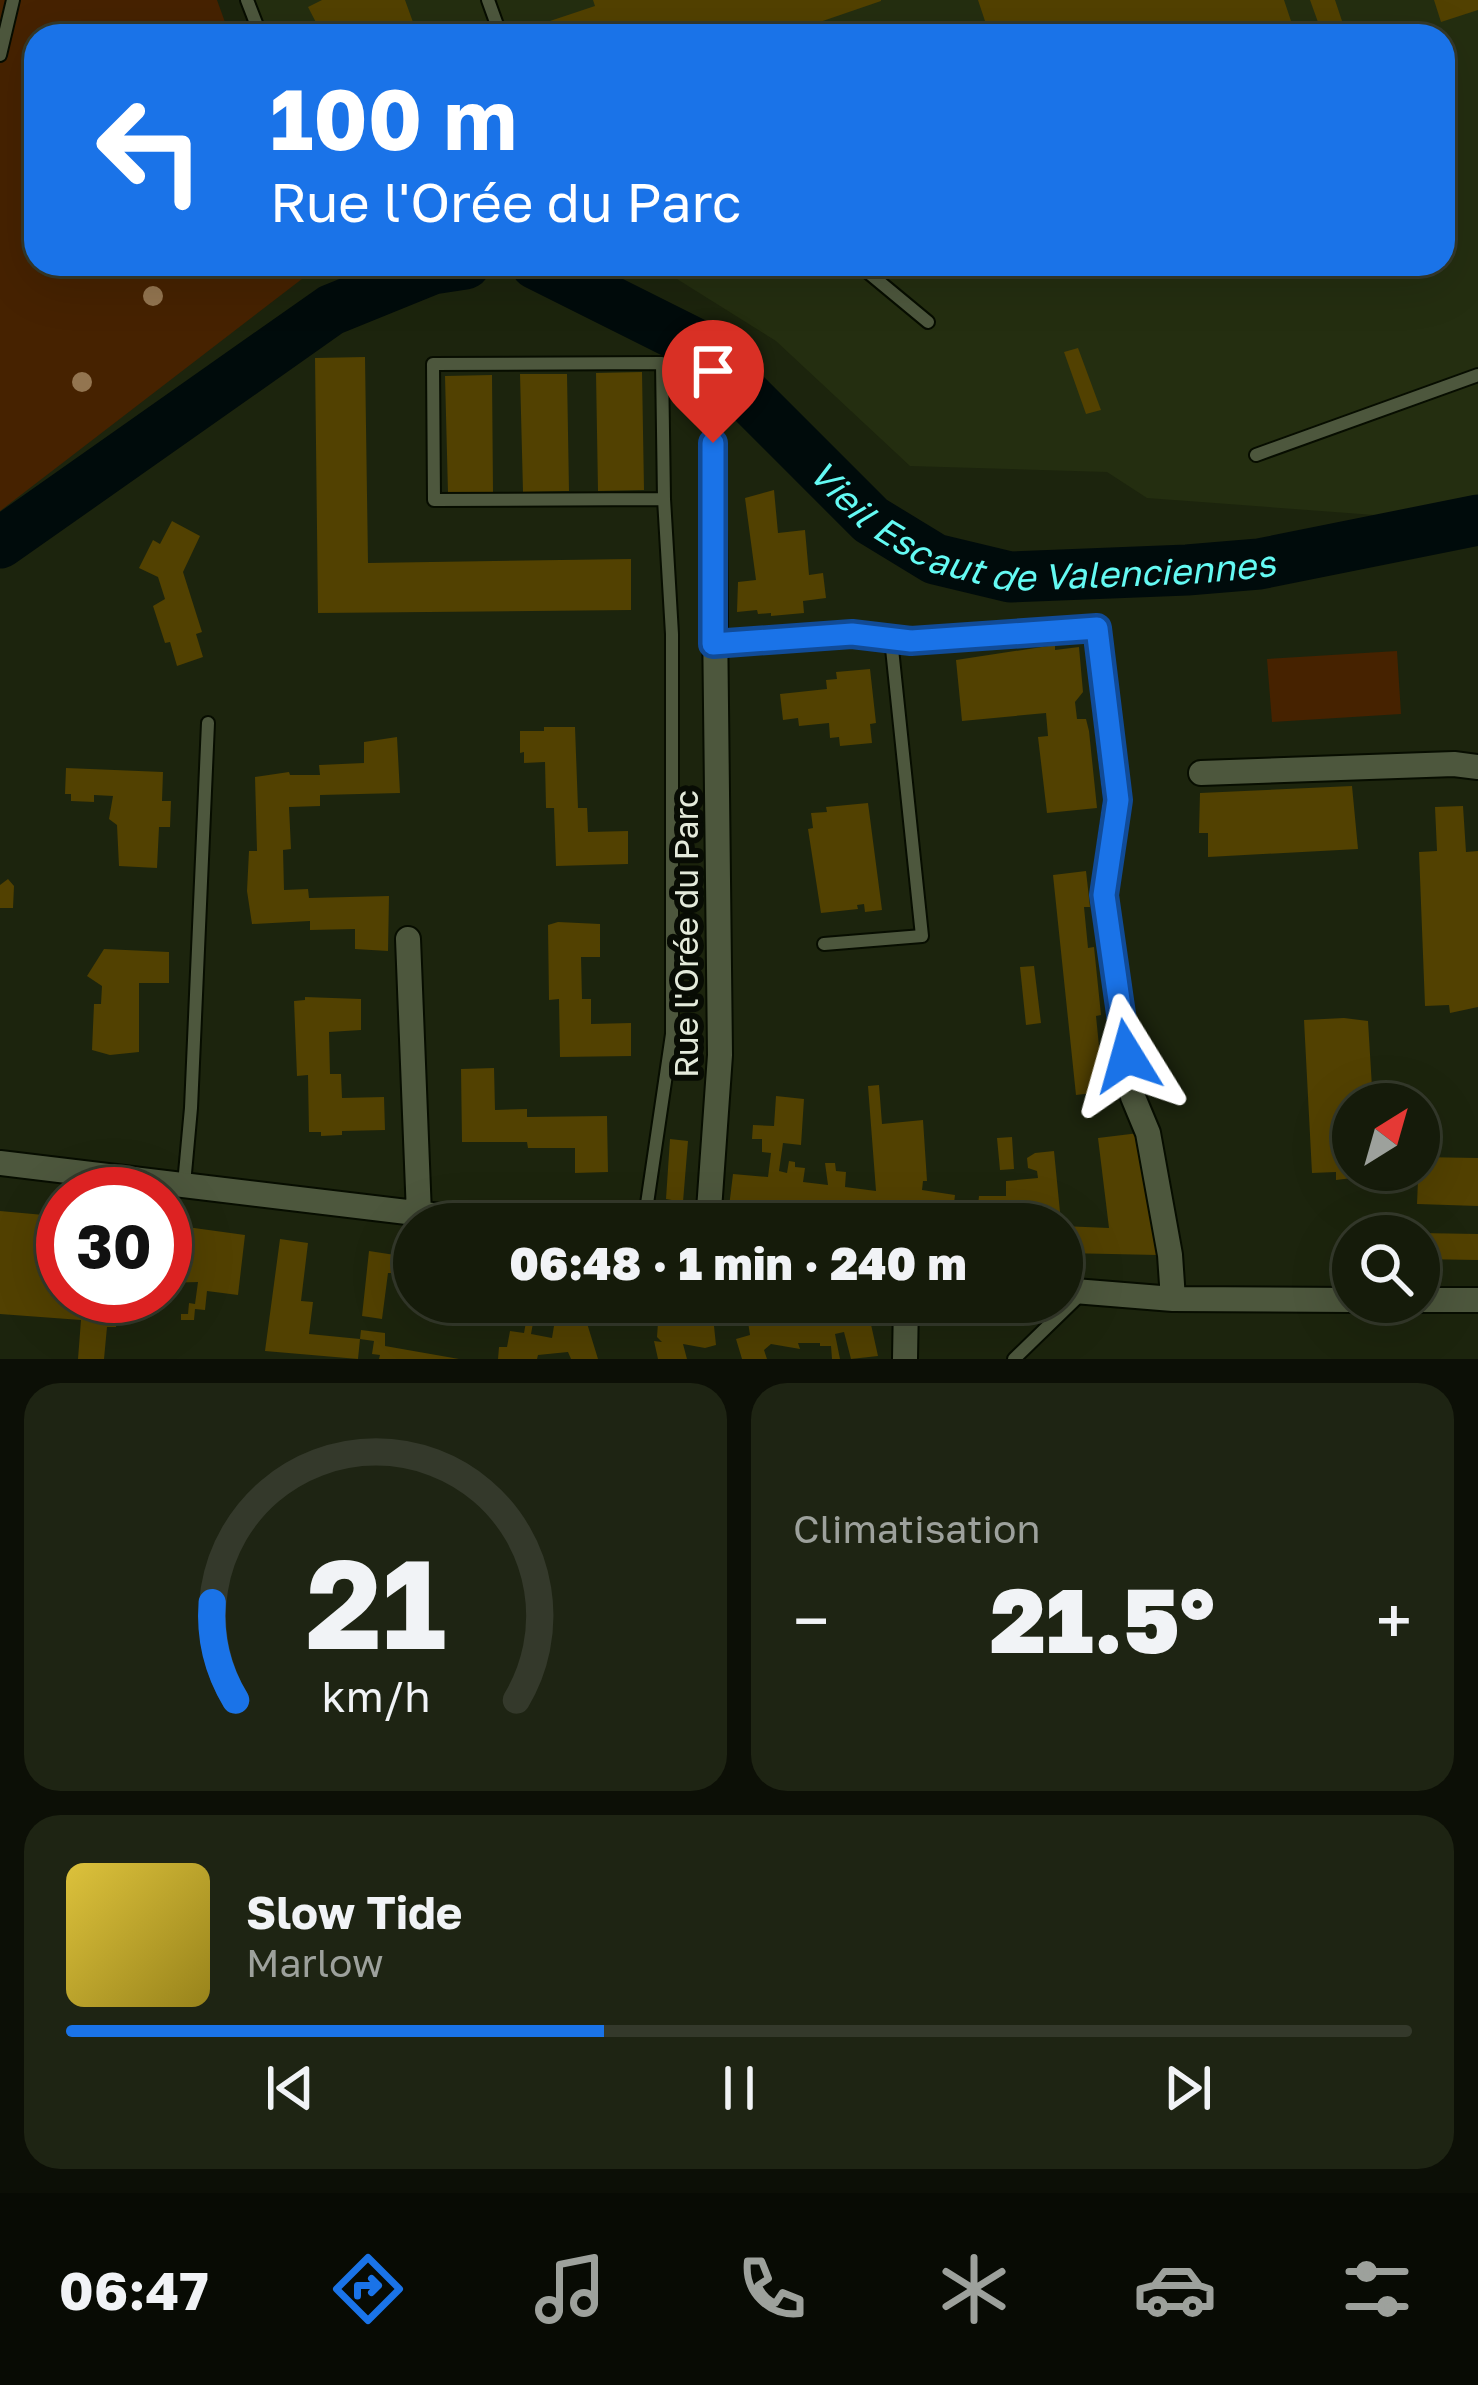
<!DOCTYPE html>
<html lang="fr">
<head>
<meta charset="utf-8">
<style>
	:root { --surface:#151b0a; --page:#1e2413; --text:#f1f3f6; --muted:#9da19c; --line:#34392b; --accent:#1a73e8 }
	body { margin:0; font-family:"Golos Text",sans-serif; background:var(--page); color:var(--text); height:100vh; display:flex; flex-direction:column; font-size:45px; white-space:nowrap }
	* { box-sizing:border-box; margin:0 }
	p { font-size:39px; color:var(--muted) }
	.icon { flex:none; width:66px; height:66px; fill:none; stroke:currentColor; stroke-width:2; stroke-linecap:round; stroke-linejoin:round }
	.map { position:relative; height:1359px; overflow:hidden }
	.details { display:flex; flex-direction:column; gap:24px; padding:24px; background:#0c0f06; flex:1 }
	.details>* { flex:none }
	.top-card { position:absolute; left:24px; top:24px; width:1431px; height:252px; border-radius:36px; box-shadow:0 12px 48px #0002,0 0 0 3px var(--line); background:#1a73e8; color:#fff; overflow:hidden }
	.needle { width:78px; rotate:37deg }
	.buttons { position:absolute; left:1332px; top:1083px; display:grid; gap:24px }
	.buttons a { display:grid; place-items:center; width:108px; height:108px; border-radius:50%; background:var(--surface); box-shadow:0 12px 48px #0002,0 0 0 3px var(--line); font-size:60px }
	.speed { position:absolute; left:36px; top:1167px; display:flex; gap:24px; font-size:60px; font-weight:700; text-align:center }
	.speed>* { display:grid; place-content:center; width:156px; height:156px; border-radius:50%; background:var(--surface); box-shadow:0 12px 48px #0002,0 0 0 3px var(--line); line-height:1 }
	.speed .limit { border:18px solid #d22; background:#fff; color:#111 }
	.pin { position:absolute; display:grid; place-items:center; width:102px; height:102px; color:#fff; margin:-123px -51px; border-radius:50% 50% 50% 0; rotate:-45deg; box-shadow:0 0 12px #0007 }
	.pin .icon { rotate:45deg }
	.me { position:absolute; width:132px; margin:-66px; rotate:352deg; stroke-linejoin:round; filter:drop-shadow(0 0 9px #0008) }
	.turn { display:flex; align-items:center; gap:42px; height:252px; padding:0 48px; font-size:54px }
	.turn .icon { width:156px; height:156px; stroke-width:2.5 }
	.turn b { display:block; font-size:84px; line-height:102px }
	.big { font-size:90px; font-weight:800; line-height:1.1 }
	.details .widget { flex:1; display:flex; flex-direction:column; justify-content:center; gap:18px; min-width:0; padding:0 42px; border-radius:36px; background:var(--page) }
	.details .dial { align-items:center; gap:0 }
	.dial svg { height:312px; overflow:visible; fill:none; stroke:var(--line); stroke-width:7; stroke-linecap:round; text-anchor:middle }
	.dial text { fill:var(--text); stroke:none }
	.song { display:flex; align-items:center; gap:36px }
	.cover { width:144px; height:144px; border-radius:18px; background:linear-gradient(135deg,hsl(50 70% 55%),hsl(50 70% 35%)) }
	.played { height:12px; border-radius:6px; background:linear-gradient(90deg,var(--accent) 40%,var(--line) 40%) }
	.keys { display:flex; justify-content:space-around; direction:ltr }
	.heat { display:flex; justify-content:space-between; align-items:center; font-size:66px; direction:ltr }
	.details .tiles { flex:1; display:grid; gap:24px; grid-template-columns:1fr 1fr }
	.widget:last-child { grid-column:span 2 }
	.trip { position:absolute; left:393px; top:1203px; width:690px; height:120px; border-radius:60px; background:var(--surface); box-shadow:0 12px 48px #0002,0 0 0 3px var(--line); font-weight:800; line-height:120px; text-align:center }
	.menu { display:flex; height:192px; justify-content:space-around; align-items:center; background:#080b04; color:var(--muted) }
	.menu .icon { width:84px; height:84px }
	.menu .active { color:var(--accent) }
	.menu b { font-size:54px; color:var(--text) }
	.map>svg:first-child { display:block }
	.built { fill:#242e10 }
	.green { fill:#462200 }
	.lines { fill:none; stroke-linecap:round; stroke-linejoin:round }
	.river { stroke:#000b0b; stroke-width:51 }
	.building { fill:#524101; fill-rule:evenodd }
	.service-casing { stroke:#070d00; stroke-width:16 }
	.minor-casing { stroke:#070d00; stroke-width:28 }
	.service { stroke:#4d573d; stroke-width:12 }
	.minor { stroke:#4d573d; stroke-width:24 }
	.tree { fill:#937550 }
	.route-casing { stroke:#114b97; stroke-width:30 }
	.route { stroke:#1a73e8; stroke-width:21 }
	.labels { text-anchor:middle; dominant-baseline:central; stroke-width:12; stroke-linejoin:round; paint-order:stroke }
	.street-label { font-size:33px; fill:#e4eadb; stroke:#080c04 }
	.water-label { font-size:36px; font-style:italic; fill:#64faf3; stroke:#080c04 }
</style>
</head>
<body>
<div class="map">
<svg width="1478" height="1359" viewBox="0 0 1478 1359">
	<rect width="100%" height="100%" fill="#1c240d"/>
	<path class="built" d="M240,0H1478V495L1401,517L1147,498L1107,472L910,466L776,341L653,264H1443V36H253Z"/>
	<path class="green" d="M0,0H217L230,36H36V264H313L315,269L0,511Z
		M1397,651L1401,714L1272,722L1267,659Z"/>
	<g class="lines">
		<g class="river">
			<path id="s1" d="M536,264L694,343L871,520L935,559L1010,577L1187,570L1259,564L1478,520"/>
			<path d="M0,543L331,310L432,269L465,264"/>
		</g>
	</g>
	<path class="building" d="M322,0H405L418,36H323L308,7Z
		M593,0H881V1L779,36H521L520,31L595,6Z
		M978,0H1284L1296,36H990Z
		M1310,0H1335L1347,36H1323Z
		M1434,0H1478V10L1441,22Z
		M1078,348L1101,410L1086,414L1064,352Z
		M365,357L368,563L631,559V610L318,613L315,358Z
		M642,372L644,490L598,491L596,373Z
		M520,374H567L569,491L523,492Z
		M492,375L493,492L448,493L445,376Z
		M774,490L778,533L805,530L809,575L823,573L826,598L803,601L804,613L771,616V613L758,614L757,610L737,612L738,582L756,580L745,498Z
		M172,521L200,536L183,572L202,632L196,634L203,657L177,666L170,642L165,643L153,606L165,599L158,577L139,568L153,540L160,544Z
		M1055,645V650L1079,647L1083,692L1075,702L1077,719H1086L1089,731L1097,808L1047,813L1038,737L1048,736L1046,713L962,721L956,660Z
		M870,669L876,723L870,724L872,743L840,746L839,737L830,738L829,723L799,726L798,718L783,720L780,694L827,689L826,680L837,679L836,672Z
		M544,727H575L578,808H587L588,832L628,831V864L556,866L554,808H546L545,762L524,763V752L520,753V731H544Z
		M397,737L400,793L320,795V806L289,807L291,849L283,850L284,890L308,889L309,898L389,896L388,951L355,949V929L310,930V921L252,924L247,891L249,851H257L255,777L289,772L290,775H320L319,765L364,763V742Z
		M66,768L163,772L162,801H171L170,827H159L157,868L119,866L117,825L109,819L113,796L94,795V802L71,801V794H65Z
		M1352,786L1358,849L1208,857V833H1199L1200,793Z
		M868,803L882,910L865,912L864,904L857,905L858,909L821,913L808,829L813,828L811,813L827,812L826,807Z
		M1463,806L1466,852L1478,851V1007L1450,1013L1449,1005L1425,1006L1419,852L1437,851L1435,807Z
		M1086,871L1090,907H1084L1088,948L1094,947L1101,1015L1096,1016L1100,1056H1105L1109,1091L1076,1095L1053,875Z
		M8,879L14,886L13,908H0V885Z
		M558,922L600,924V957H581L582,999H591V1024L631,1023V1056L560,1057L559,999L549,1000L548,925Z
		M104,949L169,952V983H139V1052L110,1055L92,1050L94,1004H101L102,986L87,976Z
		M1034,966L1041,1023L1026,1025L1020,967Z
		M305,997L361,999V1030L329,1032L330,1074H341L342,1098L384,1097L385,1130L342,1131V1135L321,1136V1132H309L308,1075L297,1076L294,1001L305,1000Z
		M1344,1018L1368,1021L1373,1104H1353V1170H1376L1377,1175L1336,1180V1172L1312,1173L1304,1020Z
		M494,1068L495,1110L527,1109V1117L607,1116L608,1172L575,1173V1148H528L527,1142H462L461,1069Z
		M879,1085L882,1124L923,1120L927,1181H923L922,1190L955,1195L954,1203L972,1206V1224H900L901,1214L912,1215L913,1203L877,1204L878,1224L729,1207L733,1174L768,1177L771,1153L762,1152V1139H752L753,1125L774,1126L776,1096L804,1099L801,1145L783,1143L779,1171L787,1173L789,1161L795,1162V1167L805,1168L803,1182L828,1185L825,1163H835L836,1171L846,1172L845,1187L876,1191L868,1086Z
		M1139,1133L1158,1255L1064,1253L1062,1226L1109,1228L1098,1138Z
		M1012,1137L1014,1169L1000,1170L997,1138Z
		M670,1139L688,1141L683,1202L666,1199Z
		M1054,1151L1060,1212L1038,1214V1220L1017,1224H976L979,1196H1006V1181L1038,1178L1037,1171L1028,1168L1027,1158L1035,1153Z
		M1419,1157L1478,1158V1206L1417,1204Z
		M0,1211L44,1215L41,1238L63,1239V1296L109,1297L108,1310L143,1312L144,1319L116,1318V1327H107L104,1359H78L81,1320L0,1314Z
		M165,1224L245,1235L238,1295L207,1291L205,1310L195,1309L194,1320H181V1314H188L189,1303L195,1304L198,1282L165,1283Z
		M1419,1233L1478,1234V1260L1419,1259Z
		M280,1239L308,1243L301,1301L313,1302L309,1334L360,1339L358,1359L265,1351Z
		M369,1251L395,1255L393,1273H388L382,1319L362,1316Z
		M515,1302H631L630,1312L582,1307L598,1359H571L568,1352L538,1355L537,1359H498L499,1347H507L510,1331L524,1333L526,1322L512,1319ZM533,1323L554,1326L552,1338L531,1334Z
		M655,1302H692V1310L712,1307L716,1345L705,1348L683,1344L687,1359H658L654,1341L662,1342L657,1337L659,1308H654Z
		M745,1302H866L878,1356L851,1359L844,1332L835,1334L840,1359H832L831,1346H820V1343H798L800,1349L771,1344L764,1350L767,1359H742L736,1339L750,1335Z
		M361,1330L385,1333V1346L459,1359H379L380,1355L372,1354L374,1341L360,1339Z"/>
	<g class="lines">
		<g class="service-casing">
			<path id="service" d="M247,0L261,36
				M488,0L501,36
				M0,55L13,0
				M858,264L928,322
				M1256,455L1478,375
				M824,944L922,936L891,639
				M184,1184L191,1108L208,723
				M644,1224L672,1034V634L664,499L662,363L433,364L434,500L664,499
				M1014,1359L1082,1293"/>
		</g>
		<g class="minor-casing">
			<path id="minor" d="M713,644L852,634L911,641L1097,628L1117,800L1104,895L1133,1097L1148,1133L1170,1255L1173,1299
				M1201,773L1454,764L1478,767
				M408,939L419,1214
				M0,1163L507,1224
				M708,1224L720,1055L713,443
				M1062,1290L1173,1299L1353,1300
				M1419,1300H1478
				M905,1359L906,1302"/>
		</g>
		<use href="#service" class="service"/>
		<use href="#minor" class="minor"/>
	</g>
	<g class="tree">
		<circle cx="153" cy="296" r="10"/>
		<circle cx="82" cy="382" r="10"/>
	</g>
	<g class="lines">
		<g class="route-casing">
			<path id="route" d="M713,443V644L852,634L911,641L1097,628L1118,800L1104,895L1127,1056"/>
		</g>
		<use href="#route" class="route"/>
	</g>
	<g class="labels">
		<g class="street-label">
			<text transform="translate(685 934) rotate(-90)">Rue l'Orée du Parc</text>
		</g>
		<g class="water-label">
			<text stroke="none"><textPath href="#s1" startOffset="597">Vieil Escaut de Valenciennes</textPath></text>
		</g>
	</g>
</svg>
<div class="buttons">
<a><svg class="needle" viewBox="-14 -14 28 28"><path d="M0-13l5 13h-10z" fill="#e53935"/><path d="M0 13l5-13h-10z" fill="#9da19c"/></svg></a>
<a><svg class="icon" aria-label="search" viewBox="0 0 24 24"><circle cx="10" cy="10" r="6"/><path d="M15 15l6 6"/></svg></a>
</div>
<div class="speed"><div class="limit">30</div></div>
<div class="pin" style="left:713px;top:443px;background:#d93025"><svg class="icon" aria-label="arrive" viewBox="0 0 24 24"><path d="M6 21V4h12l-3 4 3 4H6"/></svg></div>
<svg class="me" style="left:1127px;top:1056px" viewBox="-20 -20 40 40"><path d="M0-17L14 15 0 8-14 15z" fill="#1a73e8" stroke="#fff" stroke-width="4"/></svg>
<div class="trip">06:48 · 1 min · 240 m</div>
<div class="top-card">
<div class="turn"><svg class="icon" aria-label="left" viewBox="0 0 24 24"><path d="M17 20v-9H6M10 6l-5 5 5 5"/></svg><div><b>100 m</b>Rue l'Orée du Parc</div></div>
</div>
</div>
<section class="details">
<div class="tiles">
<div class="widget dial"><svg viewBox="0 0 100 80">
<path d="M14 69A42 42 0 1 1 86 69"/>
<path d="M14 69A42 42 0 0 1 8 44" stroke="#1a73e8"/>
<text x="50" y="56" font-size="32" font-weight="700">21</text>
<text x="50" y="72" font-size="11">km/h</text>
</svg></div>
<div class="widget"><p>Climatisation</p>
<div class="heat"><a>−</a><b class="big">21.5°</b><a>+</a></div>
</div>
<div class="widget">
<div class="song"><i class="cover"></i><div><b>Slow Tide</b><p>Marlow</p></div></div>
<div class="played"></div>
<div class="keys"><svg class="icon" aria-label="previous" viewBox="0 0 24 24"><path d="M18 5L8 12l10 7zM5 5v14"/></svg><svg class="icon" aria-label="pause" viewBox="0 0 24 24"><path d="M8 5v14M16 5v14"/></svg><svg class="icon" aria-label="next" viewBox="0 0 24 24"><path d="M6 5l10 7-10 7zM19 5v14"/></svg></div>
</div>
</div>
</section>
<nav class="menu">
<b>06:47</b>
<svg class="icon active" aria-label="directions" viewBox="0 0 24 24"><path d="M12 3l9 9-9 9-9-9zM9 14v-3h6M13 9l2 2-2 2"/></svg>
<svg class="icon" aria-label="music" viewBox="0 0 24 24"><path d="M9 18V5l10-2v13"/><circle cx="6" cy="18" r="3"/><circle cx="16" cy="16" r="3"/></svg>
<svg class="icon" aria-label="phone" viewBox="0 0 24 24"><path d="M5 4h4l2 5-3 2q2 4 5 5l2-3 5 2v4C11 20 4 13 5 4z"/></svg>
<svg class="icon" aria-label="climate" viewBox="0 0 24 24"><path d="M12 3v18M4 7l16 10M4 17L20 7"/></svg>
<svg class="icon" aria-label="car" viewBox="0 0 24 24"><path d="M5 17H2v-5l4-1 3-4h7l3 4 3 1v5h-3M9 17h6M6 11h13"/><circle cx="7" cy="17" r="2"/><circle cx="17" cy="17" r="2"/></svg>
<svg class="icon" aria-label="filters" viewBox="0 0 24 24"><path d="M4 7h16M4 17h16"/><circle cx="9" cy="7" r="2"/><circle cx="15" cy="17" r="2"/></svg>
</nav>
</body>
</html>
